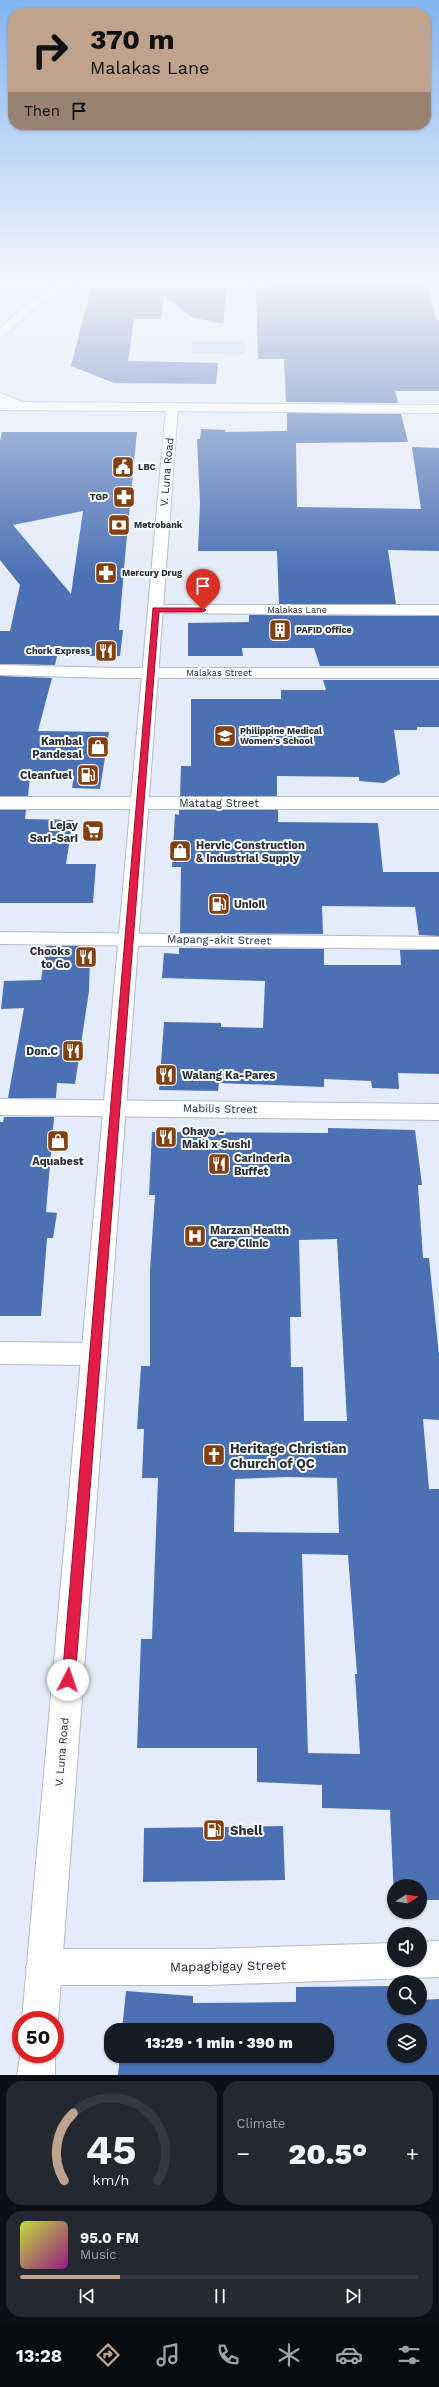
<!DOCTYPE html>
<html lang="en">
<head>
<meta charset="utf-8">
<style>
	:root { --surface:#171b24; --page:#242831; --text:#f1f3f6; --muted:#9ea1a6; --line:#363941; --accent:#c0a38e }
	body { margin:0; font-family:"Work Sans",sans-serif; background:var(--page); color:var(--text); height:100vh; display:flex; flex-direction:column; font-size:15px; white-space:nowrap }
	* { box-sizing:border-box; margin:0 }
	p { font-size:13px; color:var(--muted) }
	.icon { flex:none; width:22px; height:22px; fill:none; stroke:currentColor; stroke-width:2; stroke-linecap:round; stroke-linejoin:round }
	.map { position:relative; height:2075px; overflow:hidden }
	.details { display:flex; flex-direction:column; gap:6px; padding:6px; background:#0d0f14; flex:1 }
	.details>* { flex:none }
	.banner { position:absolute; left:8px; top:8px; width:423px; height:122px; border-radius:16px; box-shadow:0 1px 3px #0004; background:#c0a38e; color:#111; overflow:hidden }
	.needle { width:26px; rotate:78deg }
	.buttons { position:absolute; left:387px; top:1879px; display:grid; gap:8px }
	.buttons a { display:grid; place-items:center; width:40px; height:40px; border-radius:50%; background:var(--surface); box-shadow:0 1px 3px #0004; font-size:20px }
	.speed { position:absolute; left:12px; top:2011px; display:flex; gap:8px; font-size:20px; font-weight:700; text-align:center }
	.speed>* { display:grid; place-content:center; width:52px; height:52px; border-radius:50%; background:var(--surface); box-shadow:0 1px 3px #0004; line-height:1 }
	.speed .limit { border:6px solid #d22; background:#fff; color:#111 }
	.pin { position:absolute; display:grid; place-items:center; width:34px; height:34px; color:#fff; margin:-41px -17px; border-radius:50% 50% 50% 0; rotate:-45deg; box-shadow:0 0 4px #0007 }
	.pin .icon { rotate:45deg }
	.me { position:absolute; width:44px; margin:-22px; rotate:4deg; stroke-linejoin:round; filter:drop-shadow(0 0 3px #0008) }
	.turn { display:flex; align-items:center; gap:14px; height:84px; padding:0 16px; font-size:18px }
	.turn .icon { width:52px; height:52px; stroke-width:2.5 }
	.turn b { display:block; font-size:28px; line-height:34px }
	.then { display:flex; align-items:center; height:38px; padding:0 16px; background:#0003; gap:8px; font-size:15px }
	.big { font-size:30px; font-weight:800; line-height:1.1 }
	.details .card { flex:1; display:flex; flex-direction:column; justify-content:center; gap:6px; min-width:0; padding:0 14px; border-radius:16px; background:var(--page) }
	.details .dial { align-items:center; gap:0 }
	.dial svg { height:104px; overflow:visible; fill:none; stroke:var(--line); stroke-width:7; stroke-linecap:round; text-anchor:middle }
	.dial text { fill:var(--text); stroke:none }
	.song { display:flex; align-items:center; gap:12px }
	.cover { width:48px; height:48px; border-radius:6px; background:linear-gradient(135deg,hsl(70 70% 55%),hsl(310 70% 35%)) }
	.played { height:4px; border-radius:2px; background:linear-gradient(90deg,var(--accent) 25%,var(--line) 25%) }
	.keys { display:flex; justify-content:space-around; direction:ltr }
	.heat { display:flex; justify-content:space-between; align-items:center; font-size:22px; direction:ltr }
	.details .tiles { flex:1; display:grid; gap:6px; grid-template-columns:1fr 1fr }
	.card:last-child { grid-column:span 2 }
	.trip { position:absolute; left:104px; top:2023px; width:230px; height:40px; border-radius:16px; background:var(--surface); box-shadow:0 1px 3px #0004; font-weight:800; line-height:40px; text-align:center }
	.tab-bar { display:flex; height:64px; justify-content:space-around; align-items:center; background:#090b0e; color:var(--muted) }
	.tab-bar .icon { width:28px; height:28px }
	.tab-bar .selected { color:var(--accent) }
	.tab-bar b { font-size:18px; color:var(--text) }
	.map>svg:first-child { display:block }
	.green { fill:#bad2fb }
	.building { fill:#4b71b4; fill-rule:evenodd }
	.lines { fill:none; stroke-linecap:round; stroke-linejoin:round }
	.minor-casing { stroke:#b3bac6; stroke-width:2 }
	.tertiary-casing { stroke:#b3bac6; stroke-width:2 }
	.secondary-casing { stroke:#b3bac6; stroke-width:2 }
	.primary-casing { stroke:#b3bac6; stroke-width:2 }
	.minor { fill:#fff; fill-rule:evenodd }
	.tertiary { fill:#fff; fill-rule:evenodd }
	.secondary { fill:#fff; fill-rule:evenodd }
	.primary { fill:#fff; fill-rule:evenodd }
	.route { fill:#e11d48; stroke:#92132f }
	.labels { text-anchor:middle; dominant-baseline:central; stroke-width:4; stroke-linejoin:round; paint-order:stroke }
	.far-poi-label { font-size:9px; font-weight:bold; fill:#2b2e32; stroke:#f6f9fe; text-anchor:start }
	.far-street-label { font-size:9px; fill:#2b2e32; stroke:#f6f9fe }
	.street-label { font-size:11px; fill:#2b2e32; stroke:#f6f9fe }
	.poi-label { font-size:11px; font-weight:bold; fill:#2b2e32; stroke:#f6f9fe; text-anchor:start }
	.near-poi-label { font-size:13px; font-weight:bold; fill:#2b2e32; stroke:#f6f9fe; text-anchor:start }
	.near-street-label { font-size:13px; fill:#2b2e32; stroke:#f6f9fe }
</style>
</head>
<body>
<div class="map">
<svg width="439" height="2075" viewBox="0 0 439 2075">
	<rect width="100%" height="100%" fill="#e5ecf9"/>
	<path class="green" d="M193,341H245L244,354L192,353Z"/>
	<path class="building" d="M427,284L436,320H439V391H395L398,403L286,402L284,359H258L256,288H271V285Z
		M91,288H227L223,324L191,317L164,296L161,319H134L128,361L218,363L216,384L114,383L71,366Z
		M287,413L401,414L408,442L296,443L297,507L421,509L412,447L439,448V551L388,550L396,604H279L277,551H198L200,502L197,439H200L201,429L226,430L225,432L287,431Z
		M2,432H137L125,557L119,630H123L120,656H57L55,665L0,664V631H10L20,585L0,560V441ZM83,511L71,594L13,525Z
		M249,615L439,616V666H320L314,648H242L243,656H188V623L249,622Z
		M0,676L52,678L38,731L109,732L100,789L72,788L74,776L30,777L28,796H0Z
		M323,680H439V727H417V730H394L400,774L384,783L359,781V777L277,776V796H180L181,766H191V699H281V690H326Z
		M0,810H26L25,819L73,820L66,864H96L93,903H0Z
		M179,810H278V822L378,823L383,872H439V936L419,935L415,907L322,906L323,934L180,933L181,867H172L175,814L179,815Z
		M46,946H81L90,953L89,991L75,1084L57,1083L56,1098H8L24,1008L1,1009L4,981L41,980Z
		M179,948L324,949V965H401L400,950H439V1074L398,1073L399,1089L372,1088L371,1081L324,1079V1087L219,1083L218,1091L159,1090L164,1022L221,1023V1027L263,1028L265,981L162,978L164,953L179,954Z
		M4,1117H54L46,1212L57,1213L53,1238H47L41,1316H0V1122H3Z
		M328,1128L415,1130L422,1185H418L423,1258H429L439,1355V1420L423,1419L429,1489H439V1900H420V1886H394V1898L390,1810L322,1808V1785L257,1782V1748H137L141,1639H152L158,1478H142L144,1429H137L141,1366H150V1270L155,1195H149L152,1132L328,1133ZM337,1239L347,1421H304L303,1367H291L290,1317H301L299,1240ZM286,1477L337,1478L339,1533L234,1532L235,1479ZM302,1554L348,1555L357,1674H355L360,1754L308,1753Z
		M283,1826L285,1880L143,1882L144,1828Z
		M394,1986V2008H420V2000L439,1999V2075H118L120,2056H327V2030H122L126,1991L193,1996V2003L296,2002V1987ZM394,2030H420V2056H394Z"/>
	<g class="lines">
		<g class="minor-casing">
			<path id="minor" d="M156,605H439V615L150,613L148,610L150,607Z
				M0,797H439V809H0Z
				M0,932L439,937V949L0,944Z
				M0,1099L439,1104V1120L0,1115Z
				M439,1941V1977L207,1985H44L31,1980L26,1967L31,1954L44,1949H207L394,1943V1960H420V1942Z"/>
		</g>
		<g class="tertiary-casing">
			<path id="tertiary" d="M60,284H74L37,306L4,336L0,338V328L29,302Z
				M0,393L25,403L26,406L20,410L0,402Z
				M0,665L114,668H439V678H114L0,675Z
				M0,1342L94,1343L103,1346L107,1354L103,1362L94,1365L0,1364Z"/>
		</g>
		<g class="secondary-casing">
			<path id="secondary" d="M172,403L178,407L58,2020L55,2028V2020H22L166,407Z
				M21,2051V2054H55V2051V2075H17Z"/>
		</g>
		<g class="primary-casing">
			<path id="primary" d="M0,402L439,405V413L0,410Z"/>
		</g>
		<use href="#minor" class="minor"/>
		<use href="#tertiary" class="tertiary"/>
		<use href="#secondary" class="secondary"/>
		<use href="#primary" class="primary"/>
	</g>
	<linearGradient id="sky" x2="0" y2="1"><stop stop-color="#82b4f0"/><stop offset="0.49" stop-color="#f3f6fc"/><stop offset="1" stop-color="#f3f6fc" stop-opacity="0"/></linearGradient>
	<rect width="439" height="575" fill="url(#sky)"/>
	<path class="route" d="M153,608H203L206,610L203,612H159L75,1680L73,1684L68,1686L64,1684L62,1680Z"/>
	<defs>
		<g id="civic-square" transform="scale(1.15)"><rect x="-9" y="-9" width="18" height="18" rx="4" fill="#844110" stroke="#f6f9fe"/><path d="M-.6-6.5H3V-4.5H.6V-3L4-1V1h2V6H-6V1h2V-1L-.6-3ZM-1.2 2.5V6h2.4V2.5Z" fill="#fff"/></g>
		<g id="pharmacy-square" transform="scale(1.15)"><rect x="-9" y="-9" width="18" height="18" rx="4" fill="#844110" stroke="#f6f9fe"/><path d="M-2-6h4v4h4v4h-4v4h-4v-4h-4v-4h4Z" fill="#fff"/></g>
		<g id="bank-square" transform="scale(1.15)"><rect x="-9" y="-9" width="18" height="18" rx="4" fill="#844110" stroke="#f6f9fe"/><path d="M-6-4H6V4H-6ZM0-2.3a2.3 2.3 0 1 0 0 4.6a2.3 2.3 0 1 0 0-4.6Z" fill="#fff"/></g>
		<g id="building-square" transform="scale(1.15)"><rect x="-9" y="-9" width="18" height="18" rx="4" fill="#844110" stroke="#f6f9fe"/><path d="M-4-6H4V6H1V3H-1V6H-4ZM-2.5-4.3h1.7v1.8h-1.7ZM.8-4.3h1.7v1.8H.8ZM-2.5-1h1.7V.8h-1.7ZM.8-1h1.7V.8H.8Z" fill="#fff"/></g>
		<g id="restaurant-square" transform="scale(1.15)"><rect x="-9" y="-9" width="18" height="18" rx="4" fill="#844110" stroke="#f6f9fe"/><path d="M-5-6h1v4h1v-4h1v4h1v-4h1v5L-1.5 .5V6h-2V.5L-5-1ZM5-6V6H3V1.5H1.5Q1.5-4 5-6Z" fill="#fff"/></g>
		<g id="school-square" transform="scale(1.15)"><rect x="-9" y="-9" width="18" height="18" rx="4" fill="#844110" stroke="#f6f9fe"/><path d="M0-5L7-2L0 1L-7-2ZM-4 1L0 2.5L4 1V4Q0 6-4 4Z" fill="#fff"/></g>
		<g id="shop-square" transform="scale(1.15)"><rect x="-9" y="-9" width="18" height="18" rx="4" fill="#844110" stroke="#f6f9fe"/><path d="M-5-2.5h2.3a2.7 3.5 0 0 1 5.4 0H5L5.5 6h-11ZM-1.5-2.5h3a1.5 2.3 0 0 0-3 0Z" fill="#fff"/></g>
		<g id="fuel-square" transform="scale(1.15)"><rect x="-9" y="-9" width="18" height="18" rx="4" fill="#844110" stroke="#f6f9fe"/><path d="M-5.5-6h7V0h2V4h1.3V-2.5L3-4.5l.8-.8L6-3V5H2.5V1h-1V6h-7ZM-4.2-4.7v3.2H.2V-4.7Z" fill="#fff"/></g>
		<g id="supermarket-square" transform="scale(1.15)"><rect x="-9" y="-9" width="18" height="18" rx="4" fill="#844110" stroke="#f6f9fe"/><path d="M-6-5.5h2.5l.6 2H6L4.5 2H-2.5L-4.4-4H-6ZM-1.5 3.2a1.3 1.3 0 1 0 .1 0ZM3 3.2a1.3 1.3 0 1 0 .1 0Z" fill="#fff"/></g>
		<g id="hospital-square" transform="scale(1.15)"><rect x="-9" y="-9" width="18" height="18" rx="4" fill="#844110" stroke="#f6f9fe"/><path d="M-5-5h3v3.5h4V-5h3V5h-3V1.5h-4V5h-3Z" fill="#fff"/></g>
		<g id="church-square" transform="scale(1.15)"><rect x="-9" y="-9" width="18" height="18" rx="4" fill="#844110" stroke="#f6f9fe"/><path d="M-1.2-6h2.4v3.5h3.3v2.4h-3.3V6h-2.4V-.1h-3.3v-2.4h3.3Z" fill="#fff"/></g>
	</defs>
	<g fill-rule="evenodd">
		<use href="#civic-square" x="123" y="467"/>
		<use href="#pharmacy-square" x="124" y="497"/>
		<use href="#bank-square" x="119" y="525"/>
		<use href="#pharmacy-square" x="106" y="573"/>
		<use href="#building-square" x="280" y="630"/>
		<use href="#restaurant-square" x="106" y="651"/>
		<use href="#school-square" x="225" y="736"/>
		<use href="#shop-square" x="98" y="747"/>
		<use href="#fuel-square" x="88" y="775"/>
		<use href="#supermarket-square" x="93" y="831"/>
		<use href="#shop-square" x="180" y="851"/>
		<use href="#fuel-square" x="219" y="904"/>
		<use href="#restaurant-square" x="86" y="957"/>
		<use href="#restaurant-square" x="73" y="1051"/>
		<use href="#restaurant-square" x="166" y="1075"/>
		<use href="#restaurant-square" x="166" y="1137"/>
		<use href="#shop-square" x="58" y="1141"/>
		<use href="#restaurant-square" x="219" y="1164"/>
		<use href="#hospital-square" x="195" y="1236"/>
		<use href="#church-square" x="214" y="1455"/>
		<use href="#fuel-square" x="214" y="1830"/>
	</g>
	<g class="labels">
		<g class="far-poi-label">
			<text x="138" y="467">LBC</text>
			<text x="108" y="497" text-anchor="end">TGP</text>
			<text x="134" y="525">Metrobank</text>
			<text x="122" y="573">Mercury Drug</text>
			<text x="296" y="630">PAFID Office</text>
			<text x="90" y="651" text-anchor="end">Chork Express</text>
			<text x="240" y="731">Philippine Medical<tspan x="240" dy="10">Women's School</tspan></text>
		</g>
		<g class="far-street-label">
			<text x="297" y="610">Malakas Lane</text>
			<text x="219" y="673">Malakas Street</text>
		</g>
		<g class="street-label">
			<text transform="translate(167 472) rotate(-85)">V. Luna Road</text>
			<text x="219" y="803">Matatag Street</text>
			<text transform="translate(219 940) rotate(1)">Mapang-akit Street</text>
			<text transform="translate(220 1109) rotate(1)">Mabilis Street</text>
			<text transform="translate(62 1752) rotate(-85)">V. Luna Road</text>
		</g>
		<g class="poi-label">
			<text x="82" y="741" text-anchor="end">Kambal<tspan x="82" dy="13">Pandesal</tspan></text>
			<text x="72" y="775" text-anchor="end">Cleanfuel</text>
			<text x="78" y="825" text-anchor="end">Lejay<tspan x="78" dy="13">Sari-Sari</tspan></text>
			<text x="196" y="845">Hervic Construction<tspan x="196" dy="13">&amp; Industrial Supply</tspan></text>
			<text x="234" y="904">Unioil</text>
			<text x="70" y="951" text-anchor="end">Chooks<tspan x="70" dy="13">to Go</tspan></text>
			<text x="58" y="1051" text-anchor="end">Don.C</text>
			<text x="182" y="1075">Walang Ka-Pares</text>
			<text x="182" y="1131">Ohayo -<tspan x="182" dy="13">Maki x Sushi</tspan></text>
			<text x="234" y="1158">Carinderia<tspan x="234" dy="13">Buffet</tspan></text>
			<text x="58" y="1161" text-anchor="middle">Aquabest</text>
			<text x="210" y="1230">Marzan Health<tspan x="210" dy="13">Care Clinic</tspan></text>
		</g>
		<g class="near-poi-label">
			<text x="230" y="1448">Heritage Christian<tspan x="230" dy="15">Church of QC</tspan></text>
			<text x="230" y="1830">Shell</text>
		</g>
		<g class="near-street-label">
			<text transform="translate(228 1966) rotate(-1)">Mapagbigay Street</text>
		</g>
	</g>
</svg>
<div class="buttons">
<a><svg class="needle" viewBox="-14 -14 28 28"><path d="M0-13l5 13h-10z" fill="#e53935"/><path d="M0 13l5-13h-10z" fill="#9ea1a6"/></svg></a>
<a><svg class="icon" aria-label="sound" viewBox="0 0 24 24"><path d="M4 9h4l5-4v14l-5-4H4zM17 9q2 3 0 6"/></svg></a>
<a><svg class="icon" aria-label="search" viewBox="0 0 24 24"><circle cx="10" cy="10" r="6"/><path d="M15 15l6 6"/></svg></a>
<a><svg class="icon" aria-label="layers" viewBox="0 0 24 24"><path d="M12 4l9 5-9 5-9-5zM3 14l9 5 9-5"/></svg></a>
</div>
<div class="speed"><div class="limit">50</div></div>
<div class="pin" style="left:203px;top:610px;background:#d93025"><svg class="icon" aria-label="arrive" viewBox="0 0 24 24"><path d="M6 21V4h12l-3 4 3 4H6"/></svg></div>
<svg class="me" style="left:68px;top:1680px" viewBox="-20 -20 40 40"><circle r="19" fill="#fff"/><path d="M0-13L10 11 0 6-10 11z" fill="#e11d48"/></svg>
<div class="trip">13:29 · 1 min · 390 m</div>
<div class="banner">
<div class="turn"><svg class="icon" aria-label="right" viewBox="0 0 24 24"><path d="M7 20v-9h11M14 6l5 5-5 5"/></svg><div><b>370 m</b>Malakas Lane</div></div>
<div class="then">Then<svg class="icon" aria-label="arrive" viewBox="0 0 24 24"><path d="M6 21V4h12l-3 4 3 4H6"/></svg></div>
</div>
</div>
<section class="details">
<div class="tiles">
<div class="card dial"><svg viewBox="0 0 100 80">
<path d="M14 69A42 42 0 1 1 86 69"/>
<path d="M14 69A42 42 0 0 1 21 17" stroke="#c0a38e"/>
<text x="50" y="56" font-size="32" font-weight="700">45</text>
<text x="50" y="72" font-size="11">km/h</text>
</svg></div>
<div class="card"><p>Climate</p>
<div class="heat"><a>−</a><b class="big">20.5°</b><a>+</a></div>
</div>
<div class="card">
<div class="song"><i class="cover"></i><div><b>95.0 FM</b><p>Music</p></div></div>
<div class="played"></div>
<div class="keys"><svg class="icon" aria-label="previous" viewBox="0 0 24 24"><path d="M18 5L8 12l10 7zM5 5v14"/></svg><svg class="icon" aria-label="pause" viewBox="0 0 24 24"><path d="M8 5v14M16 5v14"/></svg><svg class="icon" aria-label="next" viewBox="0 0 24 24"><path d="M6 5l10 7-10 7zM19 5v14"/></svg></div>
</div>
</div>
</section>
<nav class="tab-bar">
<b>13:28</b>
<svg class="icon selected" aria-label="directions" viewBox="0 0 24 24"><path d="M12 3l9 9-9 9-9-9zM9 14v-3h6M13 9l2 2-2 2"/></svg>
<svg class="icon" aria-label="music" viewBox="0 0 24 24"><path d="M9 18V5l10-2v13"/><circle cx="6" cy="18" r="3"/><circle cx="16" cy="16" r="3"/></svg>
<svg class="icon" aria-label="phone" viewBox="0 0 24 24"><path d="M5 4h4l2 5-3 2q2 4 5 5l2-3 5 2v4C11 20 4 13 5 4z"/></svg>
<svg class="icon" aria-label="climate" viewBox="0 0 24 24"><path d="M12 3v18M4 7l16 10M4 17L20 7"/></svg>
<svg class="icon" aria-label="car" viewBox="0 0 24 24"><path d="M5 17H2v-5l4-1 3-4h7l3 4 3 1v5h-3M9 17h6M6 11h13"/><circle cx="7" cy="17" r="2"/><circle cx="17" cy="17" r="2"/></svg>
<svg class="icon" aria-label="filters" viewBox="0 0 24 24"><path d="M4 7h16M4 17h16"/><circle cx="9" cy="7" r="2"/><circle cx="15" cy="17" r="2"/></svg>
</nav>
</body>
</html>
